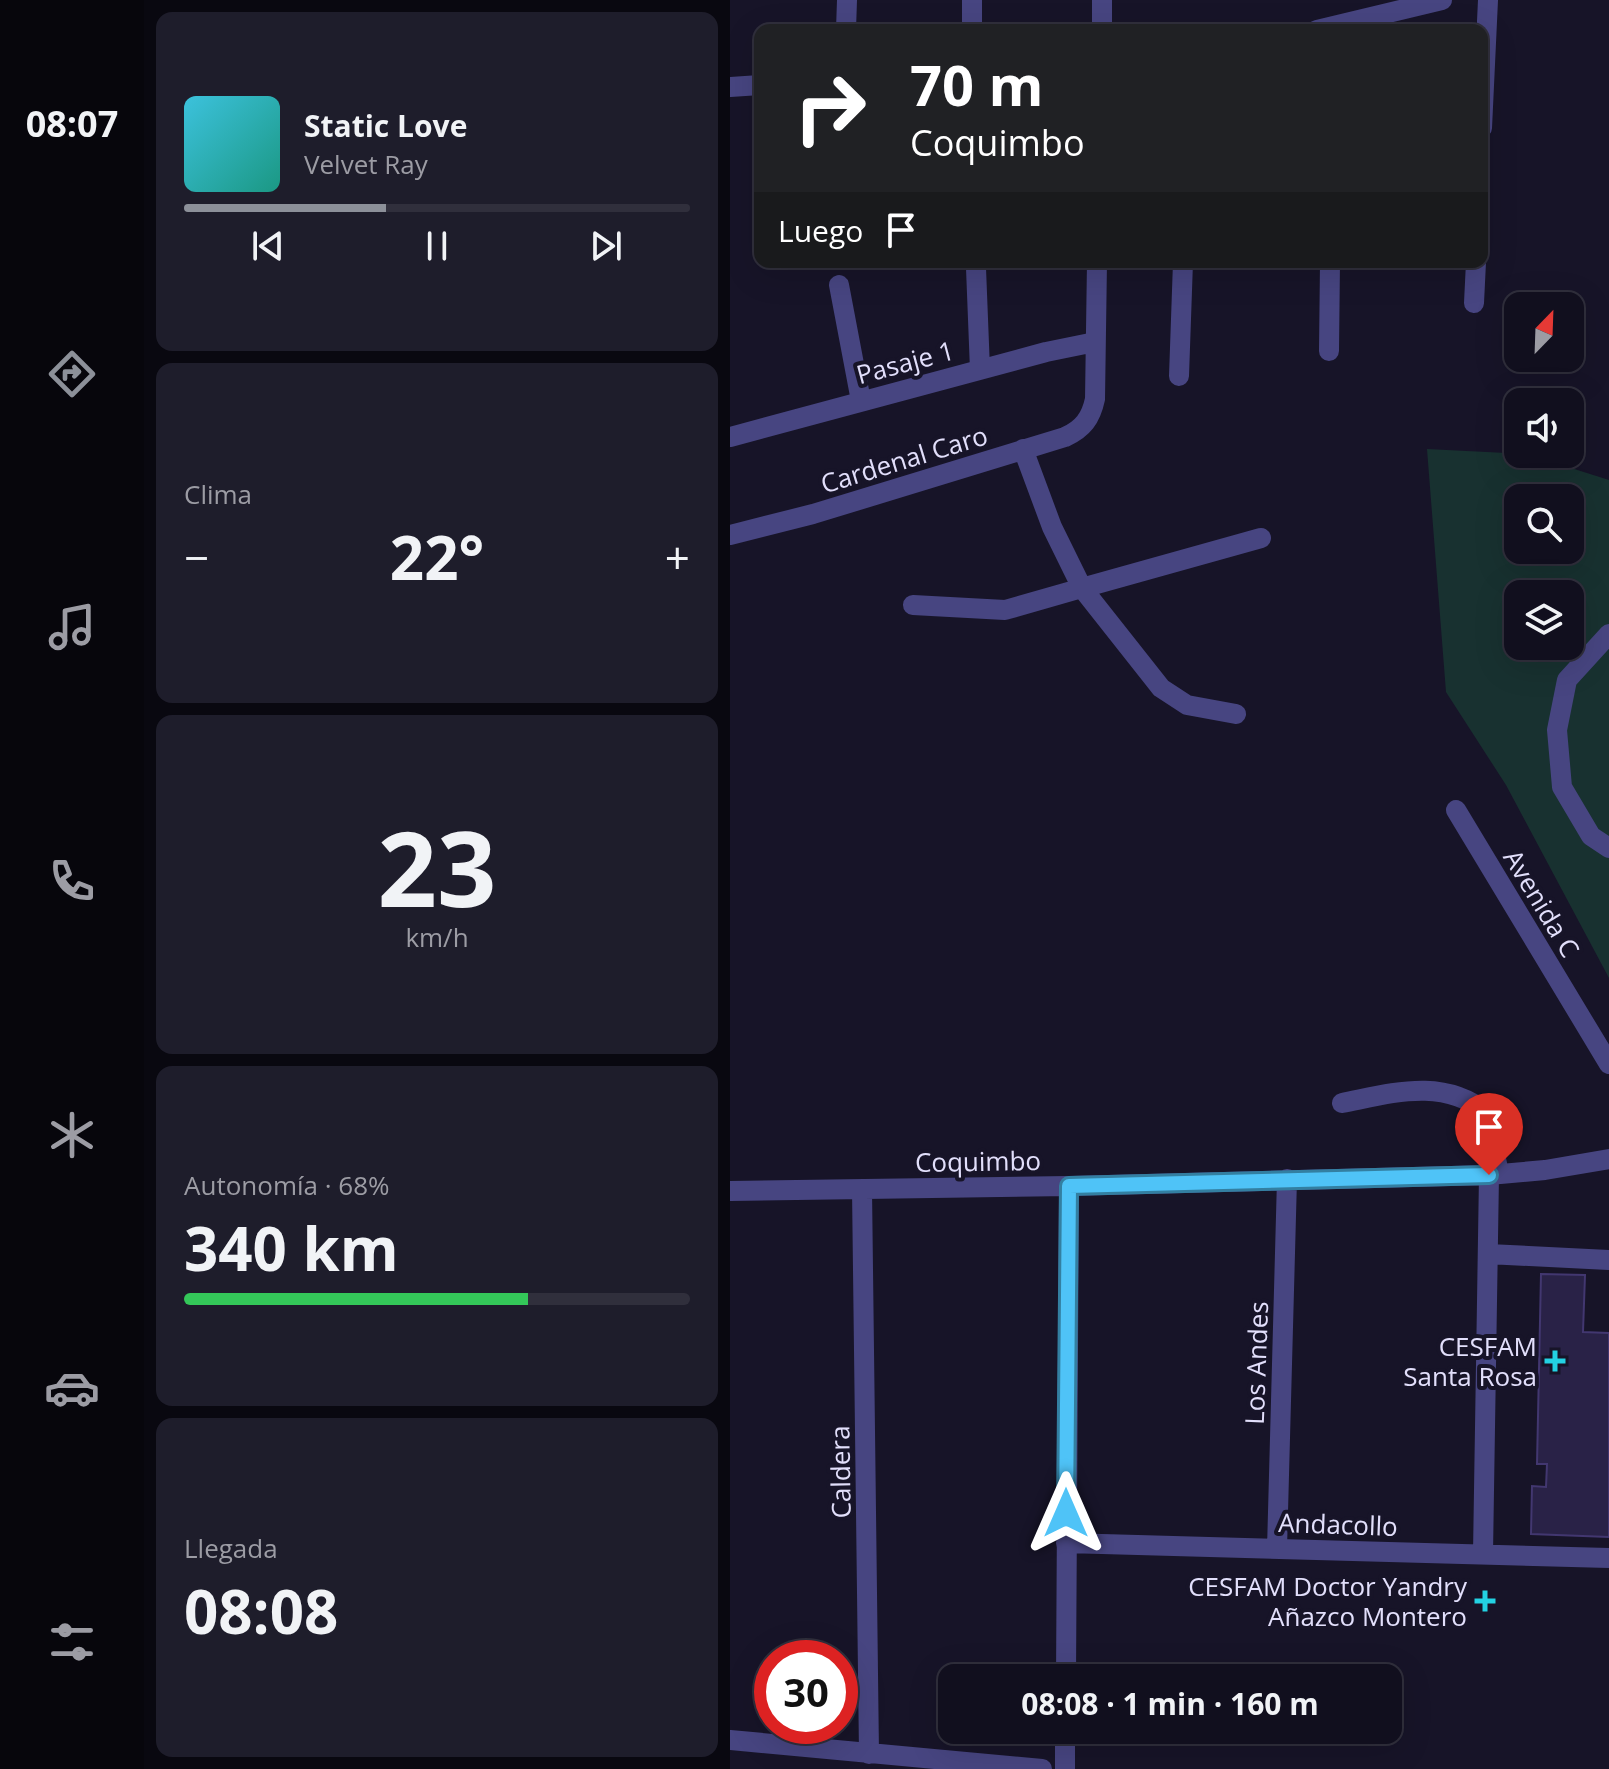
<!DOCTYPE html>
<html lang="es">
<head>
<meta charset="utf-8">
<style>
	:root { --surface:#110f1e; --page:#1e1d2b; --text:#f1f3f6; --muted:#9c9ca4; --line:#302f3c; --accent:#8c9099 }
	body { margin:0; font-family:"Open Sans",sans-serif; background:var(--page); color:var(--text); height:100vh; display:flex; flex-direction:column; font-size:30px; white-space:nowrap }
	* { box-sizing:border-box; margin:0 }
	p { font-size:26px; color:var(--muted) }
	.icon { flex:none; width:44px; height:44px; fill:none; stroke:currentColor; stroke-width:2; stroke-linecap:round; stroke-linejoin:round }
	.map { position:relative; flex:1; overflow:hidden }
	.panel { display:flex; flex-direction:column; gap:12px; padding:12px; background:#090810; width:586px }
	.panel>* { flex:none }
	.top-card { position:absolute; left:24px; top:24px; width:734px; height:244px; border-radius:16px; box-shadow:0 8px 32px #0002,0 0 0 2px var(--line); background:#202124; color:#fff; overflow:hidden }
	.needle { width:52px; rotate:23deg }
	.buttons { position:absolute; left:774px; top:292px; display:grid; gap:16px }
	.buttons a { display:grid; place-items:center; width:80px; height:80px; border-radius:16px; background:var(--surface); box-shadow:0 8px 32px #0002,0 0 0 2px var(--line); font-size:40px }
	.speed { position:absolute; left:24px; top:1640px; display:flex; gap:16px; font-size:40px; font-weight:700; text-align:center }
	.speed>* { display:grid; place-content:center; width:104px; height:104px; border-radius:50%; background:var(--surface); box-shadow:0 8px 32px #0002,0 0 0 2px var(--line); line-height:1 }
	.speed .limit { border:12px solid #d22; background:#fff; color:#111 }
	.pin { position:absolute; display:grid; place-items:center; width:68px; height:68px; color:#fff; margin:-82px -34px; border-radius:50% 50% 50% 0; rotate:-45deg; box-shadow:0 0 8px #0007 }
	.pin .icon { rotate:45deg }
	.me { position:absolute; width:88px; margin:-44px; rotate:0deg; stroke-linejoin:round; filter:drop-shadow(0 0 6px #0008) }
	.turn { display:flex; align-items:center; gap:28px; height:168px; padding:0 24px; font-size:36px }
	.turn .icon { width:104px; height:104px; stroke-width:2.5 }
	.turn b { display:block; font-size:56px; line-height:68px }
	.then { display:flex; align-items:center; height:76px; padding:0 24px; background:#0003; gap:16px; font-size:30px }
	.big { font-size:60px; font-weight:700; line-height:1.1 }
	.panel .card { flex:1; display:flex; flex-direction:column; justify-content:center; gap:12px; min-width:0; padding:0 28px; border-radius:16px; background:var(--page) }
	.panel .dial { align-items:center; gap:0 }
	.dial b { font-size:104px; line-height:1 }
	.song { display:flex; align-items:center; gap:24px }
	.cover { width:96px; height:96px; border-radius:12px; background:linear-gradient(135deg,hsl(190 70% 55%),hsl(170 70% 35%)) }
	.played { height:8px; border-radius:4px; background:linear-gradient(90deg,var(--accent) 40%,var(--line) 40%) }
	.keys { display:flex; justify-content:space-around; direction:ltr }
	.heat { display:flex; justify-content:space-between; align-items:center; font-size:44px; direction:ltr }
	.charge { height:12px; border-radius:6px; background:linear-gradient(90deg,#34c759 68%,var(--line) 0) }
	.trip { position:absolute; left:208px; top:1664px; width:464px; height:80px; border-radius:16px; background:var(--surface); box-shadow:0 8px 32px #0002,0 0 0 2px var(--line); font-weight:700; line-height:80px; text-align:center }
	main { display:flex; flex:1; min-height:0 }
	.tabs { display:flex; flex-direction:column; width:144px; justify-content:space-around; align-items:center; background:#07060c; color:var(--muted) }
	.tabs .icon { width:56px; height:56px }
	.tabs .selected { color:var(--accent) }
	.tabs b { font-size:36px; color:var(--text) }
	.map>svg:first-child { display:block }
	.green { fill:#183130; fill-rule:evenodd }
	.building { fill:#292247; stroke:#423770; stroke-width:2 }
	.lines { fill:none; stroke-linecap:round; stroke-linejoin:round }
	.minor { stroke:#474581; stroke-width:20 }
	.route-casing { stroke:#337fa1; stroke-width:20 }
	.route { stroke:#4fc3f7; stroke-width:14 }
	.poi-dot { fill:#23d2e3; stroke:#171428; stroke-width:3 }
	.labels { text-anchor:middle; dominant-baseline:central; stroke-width:8; stroke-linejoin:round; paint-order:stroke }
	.street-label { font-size:26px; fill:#e2dffb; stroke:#171428 }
	.poi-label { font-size:26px; fill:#e2dffb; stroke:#171428; text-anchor:end }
</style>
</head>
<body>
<main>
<nav class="tabs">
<b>08:07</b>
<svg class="icon selected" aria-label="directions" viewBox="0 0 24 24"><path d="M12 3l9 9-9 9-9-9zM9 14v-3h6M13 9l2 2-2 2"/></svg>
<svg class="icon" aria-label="music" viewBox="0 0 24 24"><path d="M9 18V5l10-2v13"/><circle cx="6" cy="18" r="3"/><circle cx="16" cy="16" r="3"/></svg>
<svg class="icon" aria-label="phone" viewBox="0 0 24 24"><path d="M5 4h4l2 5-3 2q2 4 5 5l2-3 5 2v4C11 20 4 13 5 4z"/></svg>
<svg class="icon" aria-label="climate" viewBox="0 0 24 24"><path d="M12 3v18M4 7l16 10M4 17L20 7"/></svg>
<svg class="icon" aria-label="car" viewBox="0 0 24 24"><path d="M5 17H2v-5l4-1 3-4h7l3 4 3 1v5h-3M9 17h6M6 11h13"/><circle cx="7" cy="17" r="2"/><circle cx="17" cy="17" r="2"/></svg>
<svg class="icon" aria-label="filters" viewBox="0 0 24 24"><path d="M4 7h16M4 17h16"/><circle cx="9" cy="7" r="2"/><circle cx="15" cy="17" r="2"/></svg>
</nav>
<section class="panel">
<div class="card">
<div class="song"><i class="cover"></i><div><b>Static Love</b><p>Velvet Ray</p></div></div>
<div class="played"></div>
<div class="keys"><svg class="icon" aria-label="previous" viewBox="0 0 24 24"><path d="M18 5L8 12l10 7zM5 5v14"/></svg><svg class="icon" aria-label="pause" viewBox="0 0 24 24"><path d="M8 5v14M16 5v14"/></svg><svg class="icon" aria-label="next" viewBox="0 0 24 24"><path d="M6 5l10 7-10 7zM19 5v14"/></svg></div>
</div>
<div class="card"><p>Clima</p>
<div class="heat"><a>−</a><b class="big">22°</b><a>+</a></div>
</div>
<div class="card dial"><b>23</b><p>km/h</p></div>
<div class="card"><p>Autonomía · 68%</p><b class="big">340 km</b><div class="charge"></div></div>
<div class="card"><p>Llegada</p><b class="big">08:08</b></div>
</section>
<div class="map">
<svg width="879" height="1769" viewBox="0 0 879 1769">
	<rect width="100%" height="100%" fill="#171428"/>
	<path class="green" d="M697,449L797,454L879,480V978L776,785L716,692ZM788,498H840V550H788ZM788,594H840V646H788Z"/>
	<path class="building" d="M811,1274L855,1275L853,1332L879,1333V1537L801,1534L802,1486L816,1487L817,1464H807Z"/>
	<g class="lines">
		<path class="minor" d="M116,30L117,0
			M242,30V0
			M372,30V0
			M587,30L712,0
			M0,87L30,85
			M752,128L758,0
			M246,268L250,370
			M109,285L131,401
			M744,303L746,262
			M599,351L600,262
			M449,376L453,262
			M0,437L316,352L365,342
			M0,535L83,514L335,437C353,429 361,418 365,399L367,262
			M183,605L275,610L352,588L322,527L293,449
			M879,634L837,680L827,730L832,787L861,836L879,848
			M506,714L457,705L431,688L352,588L531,538
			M726,810L879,1064
			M612,1103C663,1093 713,1077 757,1113L769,1174
			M132,1189L139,1754
			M0,1191L339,1186L759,1175L815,1170L879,1159
			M758,1254L879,1260
			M336,1543L879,1558
			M547,1549L557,1179
			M753,1554L759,1175
			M336,1678L339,1186
			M0,1740L312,1769
			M335,1769V1730"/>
	</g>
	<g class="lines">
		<g class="route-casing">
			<path id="route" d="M336,1513L339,1186L759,1175"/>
		</g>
		<use href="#route" class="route"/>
	</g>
	<g class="poi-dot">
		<path d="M821 1349h8v8h8v8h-8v8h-8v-8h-8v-8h8z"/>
		<path d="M751 1589h8v8h8v8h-8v8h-8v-8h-8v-8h8z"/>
	</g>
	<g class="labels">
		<g class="street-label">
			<text transform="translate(175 362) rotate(-15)">Pasaje 1</text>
			<text transform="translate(174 459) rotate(-17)">Cardenal Caro</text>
			<text transform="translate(812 903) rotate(59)">Avenida C</text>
			<text transform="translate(248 1161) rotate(-1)">Coquimbo</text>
			<text transform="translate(526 1363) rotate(-88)">Los Andes</text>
			<text transform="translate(110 1472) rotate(-91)">Caldera</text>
			<text transform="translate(608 1524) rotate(2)">Andacollo</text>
		</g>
		<g class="poi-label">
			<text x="807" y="1346">CESFAM<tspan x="807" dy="30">Santa Rosa</tspan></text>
			<text x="737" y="1586">CESFAM Doctor Yandry<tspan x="737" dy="30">Añazco Montero</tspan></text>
		</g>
	</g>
</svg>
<div class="buttons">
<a><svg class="needle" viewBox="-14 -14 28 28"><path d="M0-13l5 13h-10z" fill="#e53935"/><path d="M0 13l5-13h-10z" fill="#9c9ca4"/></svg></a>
<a><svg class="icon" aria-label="sound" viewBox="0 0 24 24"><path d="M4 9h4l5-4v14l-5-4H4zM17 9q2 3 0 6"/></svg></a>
<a><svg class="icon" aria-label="search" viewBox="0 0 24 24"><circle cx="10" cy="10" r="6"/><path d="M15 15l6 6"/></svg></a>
<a><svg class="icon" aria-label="layers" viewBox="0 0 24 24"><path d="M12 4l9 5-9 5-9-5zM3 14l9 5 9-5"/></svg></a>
</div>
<div class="speed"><div class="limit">30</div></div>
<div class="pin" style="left:759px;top:1175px;background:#d93025"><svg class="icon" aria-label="arrive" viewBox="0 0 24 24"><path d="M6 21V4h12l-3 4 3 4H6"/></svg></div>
<svg class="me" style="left:336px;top:1513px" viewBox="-20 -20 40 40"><path d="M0-17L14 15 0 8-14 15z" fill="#4fc3f7" stroke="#fff" stroke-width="4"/></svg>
<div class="trip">08:08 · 1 min · 160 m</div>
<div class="top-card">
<div class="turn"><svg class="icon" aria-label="right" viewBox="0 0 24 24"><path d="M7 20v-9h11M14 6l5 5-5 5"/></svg><div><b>70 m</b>Coquimbo</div></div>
<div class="then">Luego<svg class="icon" aria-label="arrive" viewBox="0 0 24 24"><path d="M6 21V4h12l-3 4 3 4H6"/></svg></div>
</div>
</div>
</main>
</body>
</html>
